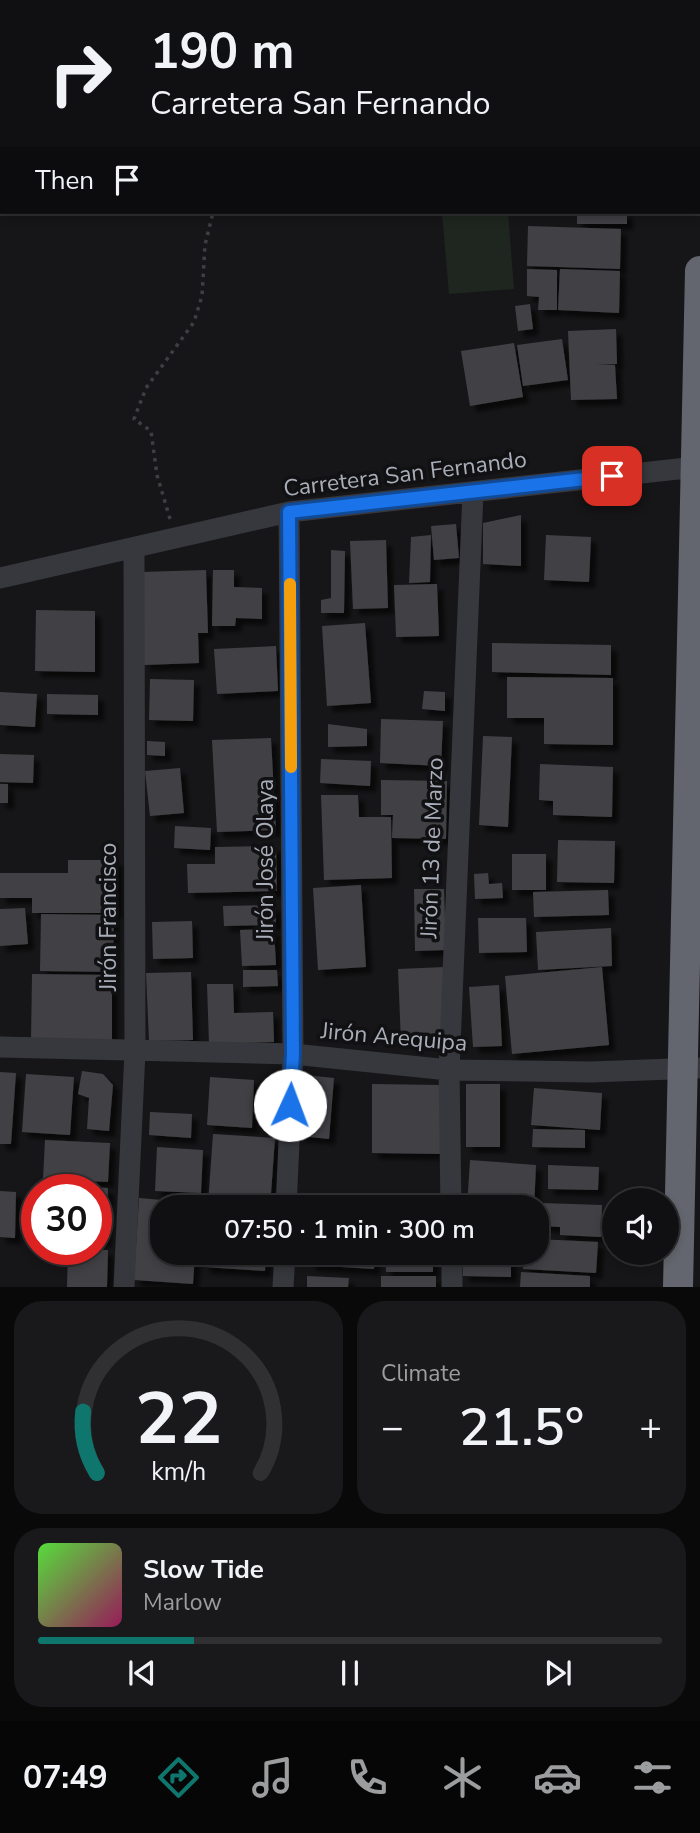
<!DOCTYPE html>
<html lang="en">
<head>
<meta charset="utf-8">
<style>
	:root { --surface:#101012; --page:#19191b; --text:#f1f3f6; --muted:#9c9d9f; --line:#303032; --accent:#0f766e }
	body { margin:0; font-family:"Nunito Sans",sans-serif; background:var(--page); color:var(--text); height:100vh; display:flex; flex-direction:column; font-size:26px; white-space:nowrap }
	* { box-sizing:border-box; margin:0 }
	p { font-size:23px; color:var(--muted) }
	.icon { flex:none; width:38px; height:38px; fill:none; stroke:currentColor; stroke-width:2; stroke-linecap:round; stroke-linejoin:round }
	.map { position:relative; height:1287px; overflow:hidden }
	.sheet { display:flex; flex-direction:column; gap:14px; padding:14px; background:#09090a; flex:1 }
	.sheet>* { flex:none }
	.banner { position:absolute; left:0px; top:0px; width:700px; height:214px; box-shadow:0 4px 10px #0003,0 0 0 2px var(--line); background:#101012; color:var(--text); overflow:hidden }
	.buttons { position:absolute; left:602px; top:1188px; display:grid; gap:14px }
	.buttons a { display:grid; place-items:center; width:77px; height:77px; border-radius:50%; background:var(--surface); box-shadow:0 4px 10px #0003,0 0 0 2px var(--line); font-size:35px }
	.speed { position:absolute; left:21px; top:1174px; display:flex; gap:14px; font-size:35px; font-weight:700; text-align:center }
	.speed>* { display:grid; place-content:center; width:91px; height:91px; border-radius:50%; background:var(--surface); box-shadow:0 4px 10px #0003,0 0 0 2px var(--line); line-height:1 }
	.speed .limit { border:10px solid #d22; background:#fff; color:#111 }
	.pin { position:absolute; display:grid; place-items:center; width:60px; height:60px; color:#fff; margin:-30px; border-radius:14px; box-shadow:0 4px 10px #0006 }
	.me { position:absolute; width:77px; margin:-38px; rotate:2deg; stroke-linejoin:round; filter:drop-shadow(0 0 5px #0008) }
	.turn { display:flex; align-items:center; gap:24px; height:147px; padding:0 35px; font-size:32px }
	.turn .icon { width:91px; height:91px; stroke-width:2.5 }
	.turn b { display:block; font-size:49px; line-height:60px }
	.then { display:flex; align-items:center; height:66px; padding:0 35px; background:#0003; gap:14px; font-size:26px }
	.big { font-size:52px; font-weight:600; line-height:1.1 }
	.sheet .card { flex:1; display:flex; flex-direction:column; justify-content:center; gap:10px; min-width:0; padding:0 24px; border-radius:28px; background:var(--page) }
	.sheet .dial { align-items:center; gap:0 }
	.dial svg { height:182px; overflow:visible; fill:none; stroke:var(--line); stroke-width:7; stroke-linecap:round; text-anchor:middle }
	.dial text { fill:var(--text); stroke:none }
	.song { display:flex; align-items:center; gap:21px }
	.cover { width:84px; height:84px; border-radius:10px; background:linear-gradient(135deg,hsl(110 70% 55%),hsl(330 70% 35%)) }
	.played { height:7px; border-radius:4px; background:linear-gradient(90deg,var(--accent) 25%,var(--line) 25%) }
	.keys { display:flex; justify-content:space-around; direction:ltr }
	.heat { display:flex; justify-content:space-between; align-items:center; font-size:38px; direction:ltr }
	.sheet .tiles { flex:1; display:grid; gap:14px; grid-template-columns:1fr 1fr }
	.card:last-child { grid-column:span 2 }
	.trip { position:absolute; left:150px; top:1195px; width:399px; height:70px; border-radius:28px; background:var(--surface); box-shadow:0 4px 10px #0003,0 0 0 2px var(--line); font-weight:600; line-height:70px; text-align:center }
	.menu { display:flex; height:112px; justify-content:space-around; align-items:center; background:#060607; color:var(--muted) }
	.menu .icon { width:49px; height:49px }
	.menu .current { color:var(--accent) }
	.menu b { font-size:32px; color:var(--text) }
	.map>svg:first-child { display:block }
	.green { fill:#1e261f }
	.building { fill:#404145; filter:url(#shadow) }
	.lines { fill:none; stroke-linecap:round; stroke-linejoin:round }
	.path { stroke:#3d3f44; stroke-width:3.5; stroke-dasharray:3.5 5; stroke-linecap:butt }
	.minor { stroke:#37383d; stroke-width:21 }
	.highway { stroke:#63666e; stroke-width:30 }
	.route-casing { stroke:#114b97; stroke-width:18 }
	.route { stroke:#1a73e8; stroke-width:12 }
	.slow { stroke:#f59e0b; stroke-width:12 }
	.labels { text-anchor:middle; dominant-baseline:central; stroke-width:7; stroke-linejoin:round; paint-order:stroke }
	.street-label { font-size:23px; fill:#a8adb8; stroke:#111113 }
</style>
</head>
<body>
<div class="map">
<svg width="700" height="1287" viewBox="0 0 700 1287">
	<defs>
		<filter id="shadow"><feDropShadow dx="6" dy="6" stdDeviation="2" flood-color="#0009"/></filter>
	</defs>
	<rect width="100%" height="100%" fill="#161618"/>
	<path class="green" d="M442,212H508L514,289L449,294Z"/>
	<path class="building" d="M577,212H627V224H577Z
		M528,226L621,229L620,269L527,266Z
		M527,269L557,270V310H538L539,297L527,296Z
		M560,269L620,271L619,313L558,310Z
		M530,304L533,329L518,331L515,306Z
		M616,329L617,364L596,365H615L617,399L571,400L568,331Z
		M562,339L568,380L523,386L517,345Z
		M514,343L523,397L470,406L461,351Z
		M521,515V566L483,564V523Z
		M456,524L459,558L434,560L431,526Z
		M431,535L430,582L409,583L411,537Z
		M546,535L591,537L589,582L544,580Z
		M386,540L388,608L353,609L350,541Z
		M331,550L345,551L344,613H321V600L331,598Z
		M206,570L208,633H198L199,663L144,665L141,572Z
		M213,570H234V587L262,588V619L236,618L235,626H212Z
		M437,584L439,636L396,637L394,585Z
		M36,610L95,611V672L35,671Z
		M365,623L371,703L327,706L322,626Z
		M492,643L611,645V675L492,672Z
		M276,646L278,691L217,694L214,649Z
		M507,677L613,678V745L544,744V718H507Z
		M150,679L194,680L193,721L149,720Z
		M424,691L445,692V711L422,709Z
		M0,692L37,694L35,727L0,725Z
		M47,694L98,695V715L47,714Z
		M381,719L443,721L441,766L380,763Z
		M328,724L367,729V746L328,747Z
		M483,736L512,737L508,827L479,825Z
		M271,738L276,830L217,832L212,740Z
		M147,741L165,742V756L147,755Z
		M0,754L34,755L33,783L0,782Z
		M321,759L371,761L370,786L320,783Z
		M540,764L613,767L612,817L553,815V801L539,800Z
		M180,768L184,813L150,816L145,771Z
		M381,780L447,781L446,839L392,838L393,815H381Z
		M0,784H8V803H0Z
		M321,795H358L359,817H391L392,878L324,880Z
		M175,826L211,828L210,850L174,848Z
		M558,840L615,841L614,883L557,882Z
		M276,846L277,891L188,893L187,864H215V847Z
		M512,854H546V890H512Z
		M68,860H117V913H32V898H0V873H68Z
		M488,873L489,884L502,883L503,898L475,899L474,874Z
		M361,885L366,967L318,970L313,888Z
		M414,889H444L446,950L415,951Z
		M608,890L609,915L534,917L533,892Z
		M275,905L276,925L224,926L223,906Z
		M25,908L28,944L0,946V909Z
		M41,914L114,915L113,972L40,971Z
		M478,918H526L527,952L479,953Z
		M192,921L193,958L153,959L152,922Z
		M611,928L612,966L538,970L536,932Z
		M274,929L276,965L242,966L240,930Z
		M445,967L447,1040L401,1042L398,969Z
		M602,967L609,1045L512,1054L505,976Z
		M243,970H277L278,986L243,987Z
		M191,972L193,1040L149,1041L146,973Z
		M32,974L112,975V1043L31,1041Z
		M207,984H233L234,1013L273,1012L274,1042L209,1044Z
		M499,985L502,1046L473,1047L469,987Z
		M82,1071L103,1074L113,1085L109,1131L87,1129L89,1098L78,1094Z
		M0,1072L16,1073L11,1144H0Z
		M26,1074L74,1077L70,1135L22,1132Z
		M305,1075L334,1078L329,1139L300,1136Z
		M210,1077L254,1080L252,1128L207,1125Z
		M372,1084L442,1085V1154L372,1153Z
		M466,1084H500V1147H466Z
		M534,1088L602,1093L600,1130L531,1125Z
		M150,1112L192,1114L191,1138L149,1135Z
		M533,1129L585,1130V1148L532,1147Z
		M213,1134L275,1138L270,1208L208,1205Z
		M45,1140L110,1143L108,1182L43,1179Z
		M157,1147L203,1150L201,1193L155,1191Z
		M470,1160L536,1165L534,1208H467Z
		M548,1165L599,1167L598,1190L548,1189Z
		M52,1185L108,1188L106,1241H96V1190H51Z
		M0,1191L16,1192L15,1238L0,1237Z
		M313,1193L379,1197L378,1208H312Z
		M139,1198L198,1203L197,1208H163V1253H195L193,1284L134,1280Z
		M541,1203L602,1205L601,1237L560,1235V1227L541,1226Z
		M537,1239L598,1242L596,1273L523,1269L524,1253H537Z
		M68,1250H108L107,1287H67Z
		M205,1253H266L265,1271L204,1267Z
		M310,1253H375L374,1269L309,1265Z
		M385,1253H433V1272H386Z
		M463,1253H511V1277L463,1276Z
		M521,1272L590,1276V1287H520Z
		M307,1276L349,1278L348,1287H307Z
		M381,1276H436V1287H381Z"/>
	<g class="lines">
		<path class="path" d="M170,519L157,475L151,431L134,419L146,388L194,322L202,296L205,245L213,212"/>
		<path class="minor" d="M0,578L289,512L696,467
			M0,1047L293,1054L449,1070L591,1072L700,1068
			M286,1208L293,1054L289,512
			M451,1208L449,1070L473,492
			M452,1253V1287
			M124,1287L135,1051L134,548
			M283,1287L285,1253"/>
		<path class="highway" d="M678,1287L700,271"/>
	</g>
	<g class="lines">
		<g class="route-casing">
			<path id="route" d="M290,1105L293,1054L289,512L612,476"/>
		</g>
		<use href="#route" class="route"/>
		<path class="slow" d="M290,584L291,767"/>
	</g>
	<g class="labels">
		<g class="street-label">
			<text transform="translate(405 474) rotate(-7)">Carretera San Fernando</text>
			<text transform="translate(432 848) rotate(-88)">Jirón 13 de Marzo</text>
			<text transform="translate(265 860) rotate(-90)">Jirón José Olaya</text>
			<text transform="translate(108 917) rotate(-90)">Jirón Francisco</text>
			<text transform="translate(394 1037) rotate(5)">Jirón Arequipa</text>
		</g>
	</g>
</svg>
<div class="buttons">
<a><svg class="icon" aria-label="sound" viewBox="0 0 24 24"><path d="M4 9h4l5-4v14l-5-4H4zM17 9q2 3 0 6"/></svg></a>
</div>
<div class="speed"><div class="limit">30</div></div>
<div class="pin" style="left:612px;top:476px;background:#d93025"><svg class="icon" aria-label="arrive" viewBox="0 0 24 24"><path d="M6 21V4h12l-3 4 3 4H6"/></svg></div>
<svg class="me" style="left:290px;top:1105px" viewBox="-20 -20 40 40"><circle r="19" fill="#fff"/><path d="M0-13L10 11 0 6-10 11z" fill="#1a73e8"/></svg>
<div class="trip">07:50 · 1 min · 300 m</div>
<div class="banner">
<div class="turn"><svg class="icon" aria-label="right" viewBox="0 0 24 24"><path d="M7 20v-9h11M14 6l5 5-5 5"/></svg><div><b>190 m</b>Carretera San Fernando</div></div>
<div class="then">Then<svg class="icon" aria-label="arrive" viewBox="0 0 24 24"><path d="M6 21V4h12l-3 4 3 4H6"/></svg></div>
</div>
</div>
<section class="sheet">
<div class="tiles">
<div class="card dial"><svg viewBox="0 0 100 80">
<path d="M14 69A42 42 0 1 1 86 69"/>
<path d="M14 69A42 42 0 0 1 8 42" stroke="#0f766e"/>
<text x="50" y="56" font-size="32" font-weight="700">22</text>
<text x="50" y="72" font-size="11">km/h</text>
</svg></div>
<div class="card"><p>Climate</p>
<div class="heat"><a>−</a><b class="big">21.5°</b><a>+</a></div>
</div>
<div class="card">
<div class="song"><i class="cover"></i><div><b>Slow Tide</b><p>Marlow</p></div></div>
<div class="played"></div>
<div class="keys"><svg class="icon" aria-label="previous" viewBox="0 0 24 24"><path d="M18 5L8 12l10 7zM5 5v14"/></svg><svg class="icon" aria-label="pause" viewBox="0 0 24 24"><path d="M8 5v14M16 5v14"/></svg><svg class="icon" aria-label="next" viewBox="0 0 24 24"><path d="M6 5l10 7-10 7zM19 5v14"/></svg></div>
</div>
</div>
</section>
<nav class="menu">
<b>07:49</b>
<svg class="icon current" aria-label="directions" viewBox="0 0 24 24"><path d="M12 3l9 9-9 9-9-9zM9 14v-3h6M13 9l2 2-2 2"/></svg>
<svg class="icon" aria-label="music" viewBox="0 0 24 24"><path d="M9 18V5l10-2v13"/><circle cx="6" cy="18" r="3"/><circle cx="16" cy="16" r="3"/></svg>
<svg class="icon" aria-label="phone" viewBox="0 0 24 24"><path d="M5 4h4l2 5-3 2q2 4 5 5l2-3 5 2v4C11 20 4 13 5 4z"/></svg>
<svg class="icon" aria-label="climate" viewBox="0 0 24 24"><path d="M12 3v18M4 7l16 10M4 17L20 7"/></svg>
<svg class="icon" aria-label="car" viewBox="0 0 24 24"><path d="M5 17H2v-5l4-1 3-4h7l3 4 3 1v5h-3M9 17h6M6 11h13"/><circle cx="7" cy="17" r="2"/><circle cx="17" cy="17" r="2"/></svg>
<svg class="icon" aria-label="filters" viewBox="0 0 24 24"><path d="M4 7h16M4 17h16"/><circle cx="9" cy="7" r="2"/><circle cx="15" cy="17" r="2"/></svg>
</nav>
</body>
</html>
